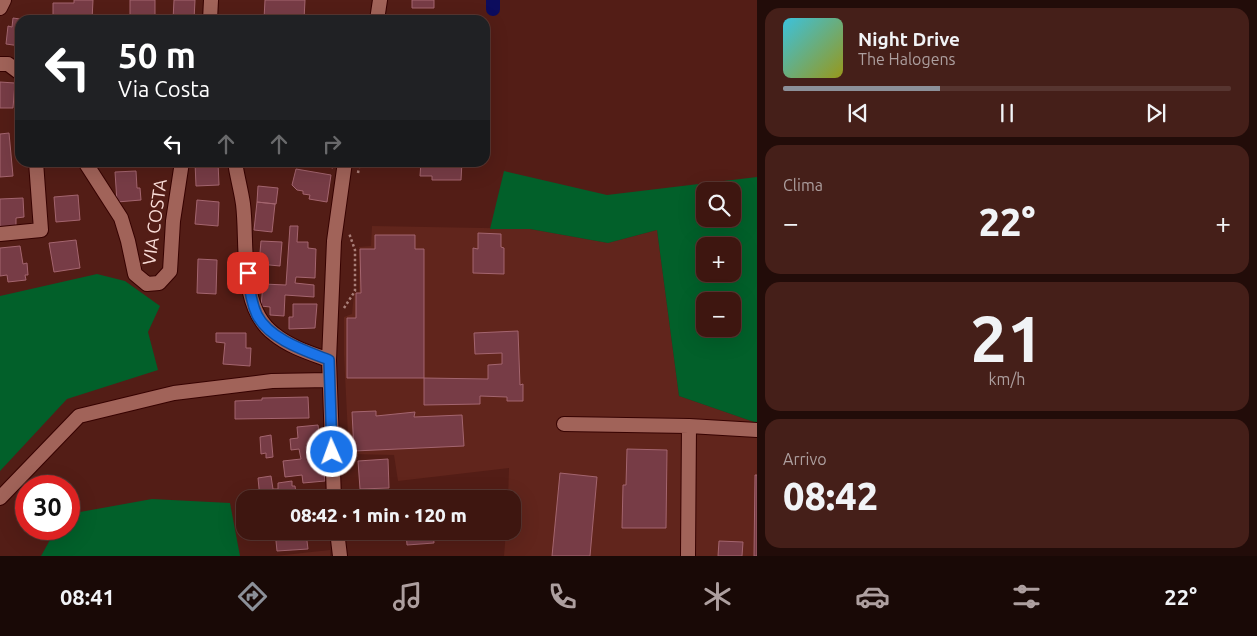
<!DOCTYPE html>
<html lang="it">
<head>
<meta charset="utf-8">
<style>
	:root { --surface:#3e1610; --page:#451f19; --text:#f1f3f6; --muted:#ad9f9f; --line:#573530; --accent:#8c9099 }
	body { margin:0; font-family:Ubuntu,sans-serif; background:var(--page); color:var(--text); height:100vh; display:flex; flex-direction:column; font-size:19px; white-space:nowrap }
	* { box-sizing:border-box; margin:0 }
	p { font-size:16px; color:var(--muted) }
	.icon { flex:none; width:28px; height:28px; fill:none; stroke:currentColor; stroke-width:2; stroke-linecap:round; stroke-linejoin:round }
	.map { position:relative; flex:1; overflow:hidden }
	.details { display:flex; flex-direction:column; gap:8px; padding:8px; background:#220c09; width:500px }
	.details>* { flex:none }
	.hud { position:absolute; left:15px; top:15px; width:475px; height:152px; border-radius:15px; box-shadow:0 5px 20px #0002,0 0 0 1px var(--line); background:#202124; color:#fff; overflow:hidden }
	.fabs { position:absolute; left:696px; top:182px; display:grid; gap:10px }
	.fabs a { display:grid; place-items:center; width:45px; height:45px; border-radius:10px; background:var(--surface); box-shadow:0 5px 20px #0002,0 0 0 1px var(--line); font-size:25px }
	.speed { position:absolute; left:15px; top:475px; display:flex; gap:10px; font-size:25px; font-weight:700; text-align:center }
	.speed>* { display:grid; place-content:center; width:65px; height:65px; border-radius:50%; background:var(--surface); box-shadow:0 5px 20px #0002,0 0 0 1px var(--line); line-height:1 }
	.speed .limit { border:8px solid #d22; background:#fff; color:#111 }
	.pin { position:absolute; display:grid; place-items:center; width:42px; height:42px; color:#fff; margin:-21px; border-radius:10px; box-shadow:0 2px 8px #0006 }
	.me { position:absolute; width:55px; margin:-28px; rotate:358deg; stroke-linejoin:round; filter:drop-shadow(0 0 4px #0008) }
	.turn { display:flex; align-items:center; gap:18px; height:105px; padding:0 20px; font-size:22px }
	.turn .icon { width:65px; height:65px; stroke-width:2.5 }
	.turn b { display:block; font-size:35px; line-height:42px }
	.lanes { display:flex; align-items:center; height:48px; padding:0 20px; background:#0003; justify-content:center; gap:25px; direction:ltr }
	.lanes .off { opacity:.35 }
	.big { font-size:38px; font-weight:800; line-height:1.1 }
	.details .card { flex:1; display:flex; flex-direction:column; justify-content:center; gap:8px; min-width:0; padding:0 18px; border-radius:15px; background:var(--page) }
	.details .dial { align-items:center; gap:0 }
	.dial b { font-size:65px; line-height:1 }
	.song { display:flex; align-items:center; gap:15px }
	.cover { width:60px; height:60px; border-radius:8px; background:linear-gradient(135deg,hsl(190 70% 55%),hsl(60 70% 35%)) }
	.played { height:5px; border-radius:2px; background:linear-gradient(90deg,var(--accent) 35%,var(--line) 35%) }
	.keys { display:flex; justify-content:space-around; direction:ltr }
	.heat { display:flex; justify-content:space-between; align-items:center; font-size:28px; direction:ltr }
	.trip { position:absolute; left:236px; top:490px; width:285px; height:50px; border-radius:15px; background:var(--surface); box-shadow:0 5px 20px #0002,0 0 0 1px var(--line); font-weight:800; line-height:50px; text-align:center }
	.menu { display:flex; height:80px; justify-content:space-around; align-items:center; background:#190906; color:var(--muted) }
	.menu .icon { width:35px; height:35px }
	.menu .active { color:var(--accent) }
	.menu b { font-size:22px; color:var(--text) }
	main { display:flex; flex:1; min-height:0 }
	.map>svg:first-child { display:block }
	.built { fill:#61251c }
	.green { fill:#02602a; fill-rule:evenodd }
	.lines { fill:none; stroke-linecap:round; stroke-linejoin:round }
	.canal { stroke:#0c0c5d; stroke-width:14 }
	.building { fill:#773c46; stroke:#a4656f }
	.minor-casing { stroke:#360201; stroke-width:16 }
	.path { stroke:#a97f79; stroke-width:2.5; stroke-dasharray:2.5 2.5; stroke-linecap:butt }
	.minor { stroke:#a16359; stroke-width:14 }
	.route-casing { stroke:#114b97; stroke-width:12 }
	.route { stroke:#1a73e8; stroke-width:9 }
	.labels { text-anchor:middle; dominant-baseline:central; stroke-width:5; stroke-linejoin:round; paint-order:stroke }
	.street-label { font-size:18px; fill:#fbded9; stroke:#531d16 }
</style>
</head>
<body>
<main>
<div class="map">
<svg width="757" height="556" viewBox="0 0 757 556">
	<rect width="100%" height="100%" fill="#531d16"/>
	<path class="built" d="M372,226L530,229L608,243L657,230L679,396L757,423V556H504L506,531H512V499H508L509,468L398,481L394,455L349,454L344,355V317L352,314L354,293L359,292V247L371,246Z
		M330,550V556H275Z"/>
	<path class="green" d="M504,171L607,195L757,177V423L679,396L657,230L608,243L530,229H490ZM705,191H732V219H705ZM705,246H732V274H705ZM705,301H732V329H705Z
		M97,274L125,281L160,306L148,332L158,370L67,399L0,471V296Z
		M152,499L230,503L240,556H41L56,529H69V514Z"/>
	<g class="lines">
		<path class="canal" d="M493,0V9"/>
	</g>
	<path class="building" d="M74,0H93L92,20H53V3H74Z
		M130,0H155V18L130,17Z
		M174,0H195L194,20H173Z
		M265,0H305L304,20L264,19Z
		M412,0H434V8H412Z
		M349,15L361,20H347Z
		M13,18L27,20H20V46L6,44L8,26L12,27Z
		M0,82L15,83L13,108H0Z
		M9,133L13,176L0,177V134Z
		M195,162H218L219,185L196,186Z
		M307,162H334L333,168Z
		M421,162H462L461,180H432V176H420Z
		M296,169L331,175L327,202L309,199L310,195L303,194V191L297,190L292,185Z
		M136,171L137,188H140L141,200L117,202L115,172Z
		M258,186L278,188L276,204L257,202Z
		M78,195L80,220L56,222L54,197Z
		M23,198L24,217L16,218V226L0,227V199Z
		M197,200L219,202L218,226L195,224Z
		M257,202L275,204L272,232L254,230Z
		M290,226H298L297,242H308V248L316,249L315,278L296,277L295,283L314,285V297L285,295L284,316L270,315V307L261,306L263,284L286,285Z
		M478,233L501,234V247L504,248V274L473,273V248L478,249Z
		M375,235H415V249H424V378H347V318H356V293H361L360,249H375Z
		M76,240L80,268L54,272L49,243Z
		M261,241L282,242L280,266L259,264Z
		M20,246L23,264L27,263L28,275H25L26,280L8,282L7,275L0,276V248Z
		M198,259L217,260L216,294L197,293Z
		M293,304H317L315,328L289,329V317H293Z
		M518,331L520,385L523,384V401H507V397L480,396V404L424,405V378L488,379V365L502,364V353L475,354L474,333Z
		M216,333H246V348H251L250,366L223,364L225,343L216,342Z
		M308,397L309,418L235,419V401L262,400V398Z
		M376,411V416L415,412L414,417L462,415L464,446L354,451L352,412Z
		M318,425L325,481L303,483L302,475L285,477L283,461L301,459L299,449L291,450L290,439L298,438L297,427Z
		M271,435L273,457L266,458V453L261,454L260,437Z
		M627,449L667,450L666,528H622L623,485H626Z
		M388,459L389,488L360,489L358,461Z
		M560,473L597,477L590,556H552Z
		M755,475H757V556H754Z
		M271,476L273,489H278V483L292,481V486H295L296,493L289,494L290,499H260L258,478Z
		M275,531H288V534L306,533L308,549L277,551Z
		M406,531H433L434,543L407,545Z
		M719,541L743,542L742,556H718Z"/>
	<g class="lines">
		<g class="minor-casing">
			<path id="minor" d="M0,8L4,0
				M210,20L211,0
				M377,20L380,0
				M0,64H8L20,73
				M85,162L121,218L128,241L135,274L147,284L159,283L170,271L173,221L182,162
				M235,162C237,176 241,190 243,204C248,244 238,307 274,334C290,347 310,353 329,360
				M0,234L41,230L36,162
				M564,424L689,426L757,430
				M0,498L79,416L174,393L272,381L329,380
				M334,499L329,360L334,241L345,162
				M337,531L340,556
				M688,556L689,426"/>
		</g>
		<path class="path" d="M358,173L360,162
			M344,308L355,291V250L349,233"/>
		<use href="#minor" class="minor"/>
	</g>
	<g class="lines">
		<g class="route-casing">
			<path id="route" d="M248,273C249,287 251,302 257,315C269,339 306,351 329,360L332,452"/>
		</g>
		<use href="#route" class="route"/>
	</g>
	<g class="labels">
		<g class="street-label">
			<text transform="translate(154 222) rotate(-82)">VIA COSTA</text>
		</g>
	</g>
</svg>
<div class="fabs">
<a><svg class="icon" aria-label="search" viewBox="0 0 24 24"><circle cx="10" cy="10" r="6"/><path d="M15 15l6 6"/></svg></a>
<a>+</a>
<a>−</a>
</div>
<div class="speed"><div class="limit">30</div></div>
<div class="pin" style="left:248px;top:273px;background:#d93025"><svg class="icon" aria-label="arrive" viewBox="0 0 24 24"><path d="M6 21V4h12l-3 4 3 4H6"/></svg></div>
<svg class="me" style="left:332px;top:452px" viewBox="-20 -20 40 40"><circle r="17" fill="#1a73e8" stroke="#fff" stroke-width="3"/><path d="M0-11L8 9 0 5-8 9z" fill="#fff"/></svg>
<div class="trip">08:42 · 1 min · 120 m</div>
<div class="hud">
<div class="turn"><svg class="icon" aria-label="left" viewBox="0 0 24 24"><path d="M17 20v-9H6M10 6l-5 5 5 5"/></svg><div><b>50 m</b>Via Costa</div></div>
<div class="lanes"><svg class="icon" aria-label="left" viewBox="0 0 24 24"><path d="M17 20v-9H6M10 6l-5 5 5 5"/></svg><svg class="icon off" aria-label="ahead" viewBox="0 0 24 24"><path d="M12 20V5M6 11l6-6 6 6"/></svg><svg class="icon off" aria-label="ahead" viewBox="0 0 24 24"><path d="M12 20V5M6 11l6-6 6 6"/></svg><svg class="icon off" aria-label="right" viewBox="0 0 24 24"><path d="M7 20v-9h11M14 6l5 5-5 5"/></svg></div>
</div>
</div>
<section class="details">
<div class="card">
<div class="song"><i class="cover"></i><div><b>Night Drive</b><p>The Halogens</p></div></div>
<div class="played"></div>
<div class="keys"><svg class="icon" aria-label="previous" viewBox="0 0 24 24"><path d="M18 5L8 12l10 7zM5 5v14"/></svg><svg class="icon" aria-label="pause" viewBox="0 0 24 24"><path d="M8 5v14M16 5v14"/></svg><svg class="icon" aria-label="next" viewBox="0 0 24 24"><path d="M6 5l10 7-10 7zM19 5v14"/></svg></div>
</div>
<div class="card"><p>Clima</p>
<div class="heat"><a>−</a><b class="big">22°</b><a>+</a></div>
</div>
<div class="card dial"><b>21</b><p>km/h</p></div>
<div class="card"><p>Arrivo</p><b class="big">08:42</b></div>
</section>
</main>
<nav class="menu">
<b>08:41</b>
<svg class="icon active" aria-label="directions" viewBox="0 0 24 24"><path d="M12 3l9 9-9 9-9-9zM9 14v-3h6M13 9l2 2-2 2"/></svg>
<svg class="icon" aria-label="music" viewBox="0 0 24 24"><path d="M9 18V5l10-2v13"/><circle cx="6" cy="18" r="3"/><circle cx="16" cy="16" r="3"/></svg>
<svg class="icon" aria-label="phone" viewBox="0 0 24 24"><path d="M5 4h4l2 5-3 2q2 4 5 5l2-3 5 2v4C11 20 4 13 5 4z"/></svg>
<svg class="icon" aria-label="climate" viewBox="0 0 24 24"><path d="M12 3v18M4 7l16 10M4 17L20 7"/></svg>
<svg class="icon" aria-label="car" viewBox="0 0 24 24"><path d="M5 17H2v-5l4-1 3-4h7l3 4 3 1v5h-3M9 17h6M6 11h13"/><circle cx="7" cy="17" r="2"/><circle cx="17" cy="17" r="2"/></svg>
<svg class="icon" aria-label="filters" viewBox="0 0 24 24"><path d="M4 7h16M4 17h16"/><circle cx="9" cy="7" r="2"/><circle cx="15" cy="17" r="2"/></svg>
<b>22°</b>
</nav>
</body>
</html>
